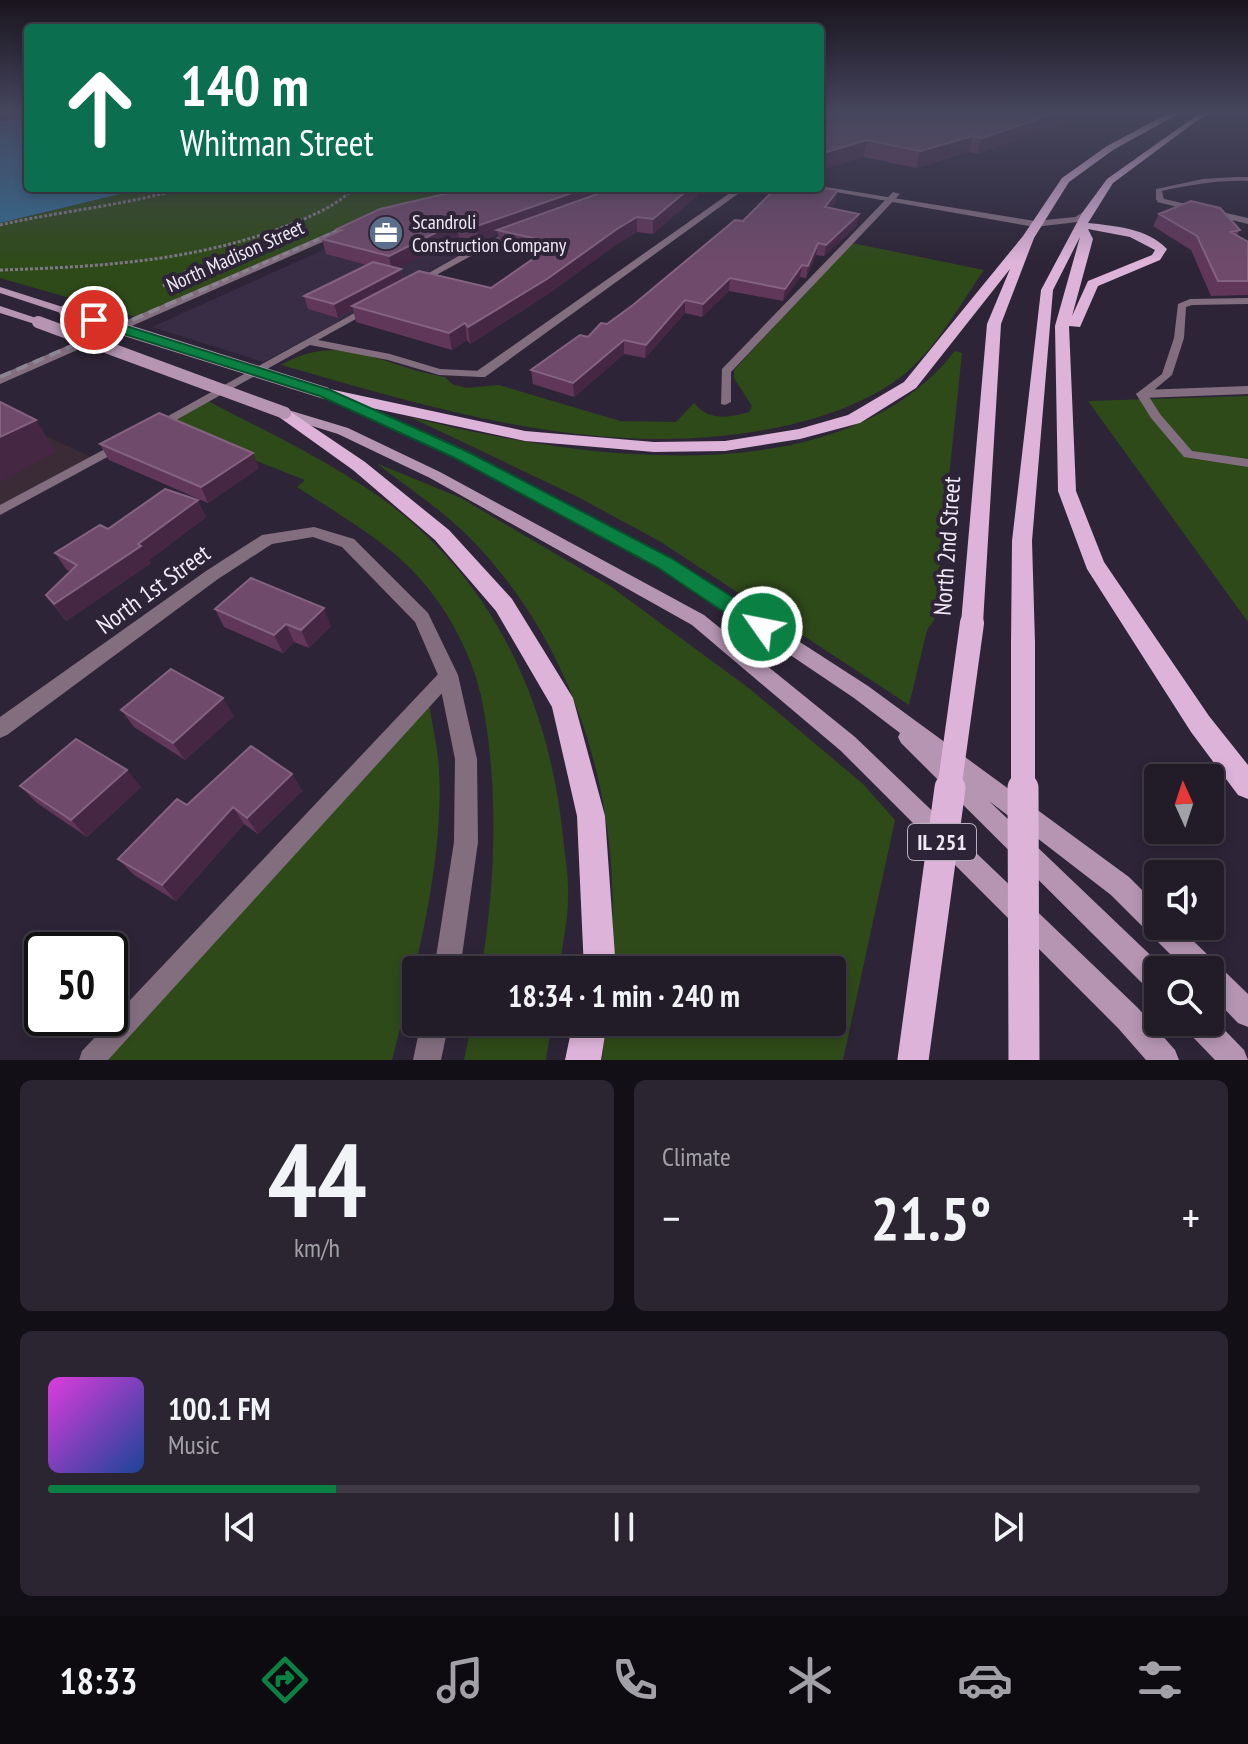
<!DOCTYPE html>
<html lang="en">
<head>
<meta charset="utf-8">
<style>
	:root { --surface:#221c29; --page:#2a2531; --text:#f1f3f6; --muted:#a2a1a8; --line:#3f3a46; --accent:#0b8043 }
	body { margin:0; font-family:"PT Sans Narrow",sans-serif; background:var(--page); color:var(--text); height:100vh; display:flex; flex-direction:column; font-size:30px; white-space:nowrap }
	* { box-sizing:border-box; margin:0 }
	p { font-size:26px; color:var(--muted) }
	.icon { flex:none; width:44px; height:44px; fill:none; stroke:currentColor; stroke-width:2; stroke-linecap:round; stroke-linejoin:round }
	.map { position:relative; height:1060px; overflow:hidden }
	.panel { display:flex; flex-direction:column; gap:20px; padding:20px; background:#130f17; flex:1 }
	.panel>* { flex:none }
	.guide { position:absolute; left:24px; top:24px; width:800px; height:168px; border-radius:8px; box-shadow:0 4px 12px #0003,0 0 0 2px var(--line); background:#0b6e4f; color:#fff; overflow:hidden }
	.needle { width:52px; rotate:357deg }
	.tools { position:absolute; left:1144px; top:764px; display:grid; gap:16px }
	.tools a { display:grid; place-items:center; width:80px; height:80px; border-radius:8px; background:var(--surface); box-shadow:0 4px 12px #0003,0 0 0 2px var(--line); font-size:40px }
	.speed { position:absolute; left:24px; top:932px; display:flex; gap:16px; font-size:40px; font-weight:700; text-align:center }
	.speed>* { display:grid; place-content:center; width:104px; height:104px; border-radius:50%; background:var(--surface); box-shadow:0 4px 12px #0003,0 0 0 2px var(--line); line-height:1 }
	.speed .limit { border:4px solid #111; border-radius:12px; background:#fff; color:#111 }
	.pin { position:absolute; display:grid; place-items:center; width:68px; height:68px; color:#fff; margin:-34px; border:4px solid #fff; border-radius:50%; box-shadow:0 2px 8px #0007 }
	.me { position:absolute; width:88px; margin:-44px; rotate:303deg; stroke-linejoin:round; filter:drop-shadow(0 0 6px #0008) }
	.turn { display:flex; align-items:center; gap:28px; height:168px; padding:0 24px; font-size:36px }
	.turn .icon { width:104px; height:104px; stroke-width:2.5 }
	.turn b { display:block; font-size:56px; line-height:68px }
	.big { font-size:60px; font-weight:700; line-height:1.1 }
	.panel .widget { flex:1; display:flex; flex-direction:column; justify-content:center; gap:12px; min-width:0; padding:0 28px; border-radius:12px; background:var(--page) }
	.panel .dial { align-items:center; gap:0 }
	.dial b { font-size:104px; line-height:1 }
	.song { display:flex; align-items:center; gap:24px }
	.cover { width:96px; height:96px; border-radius:12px; background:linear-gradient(135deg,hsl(300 70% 55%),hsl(220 70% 35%)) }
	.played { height:8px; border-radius:4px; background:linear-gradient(90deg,var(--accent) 25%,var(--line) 25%) }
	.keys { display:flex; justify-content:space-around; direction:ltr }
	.heat { display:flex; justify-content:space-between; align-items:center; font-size:44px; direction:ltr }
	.panel .tiles { flex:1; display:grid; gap:20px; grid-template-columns:1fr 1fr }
	.widget:last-child { grid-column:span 2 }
	.trip { position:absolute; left:402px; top:956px; width:444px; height:80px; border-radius:8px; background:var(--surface); box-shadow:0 4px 12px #0003,0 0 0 2px var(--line); font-weight:700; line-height:80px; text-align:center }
	.tabs { display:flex; height:128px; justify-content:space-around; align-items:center; background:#0e0b10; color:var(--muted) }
	.tabs .icon { width:56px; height:56px }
	.tabs .on { color:var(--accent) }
	.tabs b { font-size:36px; color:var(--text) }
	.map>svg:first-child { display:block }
	.commercial { fill:#3b2b36 }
	.built { fill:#382d45 }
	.green { fill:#2f4a19 }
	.water { fill:#346d91 }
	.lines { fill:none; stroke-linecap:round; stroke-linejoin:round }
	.path-far1 { stroke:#7e7787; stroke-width:2; stroke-dasharray:3 2; stroke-linecap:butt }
	.path { stroke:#7e7787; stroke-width:3; stroke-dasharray:3 2; stroke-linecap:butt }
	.service { fill:#836e80; fill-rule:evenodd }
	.minor { fill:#836e80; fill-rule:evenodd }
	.tertiary { fill:#836e80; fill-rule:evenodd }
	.secondary { fill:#b595b2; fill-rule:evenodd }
	.primary { fill:#ddb3d9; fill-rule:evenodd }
	.rail-far1 { stroke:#8c8594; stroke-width:3; stroke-dasharray:7 4; stroke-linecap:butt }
	.rail { stroke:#8c8594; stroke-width:4; stroke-dasharray:12 6; stroke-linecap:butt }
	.secondary-bridge { stroke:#b595b2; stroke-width:12 }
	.primary-bridge-far1 { stroke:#ddb3d9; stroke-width:24 }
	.primary-bridge { stroke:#ddb3d9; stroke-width:31 }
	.wall { fill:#603759; fill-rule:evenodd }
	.shaded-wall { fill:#452744 }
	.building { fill:#6f4a6a; stroke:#846380; stroke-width:2 }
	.route { fill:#0b8043; stroke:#07532c; stroke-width:2 }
	.labels { text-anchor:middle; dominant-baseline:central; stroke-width:8; stroke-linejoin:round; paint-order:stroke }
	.far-poi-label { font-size:20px; fill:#f0eaf6; stroke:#2d2537; text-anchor:start }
	.far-street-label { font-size:20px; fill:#f0eaf6; stroke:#2d2537 }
	.shield { fill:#2d2537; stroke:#b6afbd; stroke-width:2 }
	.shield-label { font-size:22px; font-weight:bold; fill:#f0eaf6 }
	.street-label { font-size:24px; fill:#f0eaf6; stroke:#2d2537 }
</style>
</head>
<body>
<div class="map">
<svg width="1248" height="1060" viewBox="0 0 1248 1060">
	<rect width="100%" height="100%" fill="#2d2537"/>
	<path class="commercial" d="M0,415L91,457L0,507Z"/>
	<path class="built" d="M410,216L496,235L264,362L152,327L381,224Z"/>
	<path class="green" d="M145,188H493L409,206L136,317L0,278V223Z
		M852,243L984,270C959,306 934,353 898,379C862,405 818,419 775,428C607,462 442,411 281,365C343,330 382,367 445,377L452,384L466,388L499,385L620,421L676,422L694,403C708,421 730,418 749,412L752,406L734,378V370Z
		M955,351L962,353L934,620L927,630L909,705L661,542L578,497L410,417C570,458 838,500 955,351Z
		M1248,396V622L1088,401Z
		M208,401C269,433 332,462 388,503C496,584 550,706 563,837C565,857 569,878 568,898C568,922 562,946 559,970H481C496,885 499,781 481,696C472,655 450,614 423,582C389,542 341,516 297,487L305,480L165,425Z
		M376,463L461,498L610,586L750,689L863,784L895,820L843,1060H602L605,1022H832V970H610C625,812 580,647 466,534C439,508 406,486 376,463Z
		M429,703C432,725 438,748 439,770C444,864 415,970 392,1060H106Z
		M472,1022H552L546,1060H464Z"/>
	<path class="water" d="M28,116V188H145L0,223V121Z"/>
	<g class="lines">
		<path class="path-far1" d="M173,191L184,188
			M351,191L354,188"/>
		<path class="path" d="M0,225C60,211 121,206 180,189
			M0,270C99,267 197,261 289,225C312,216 336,206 353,189
			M163,286L188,270L212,265"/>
		<path class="service" d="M1236,177H1248V181C1219,180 1190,185 1162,191L1164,200L1160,202L1156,200V189L1203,179Z
			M893,192L900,194L731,372V402L725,405L721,404L722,369Z
			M515,232H518V236L491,245L418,285L411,283L485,241Z
			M1248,298V304L1192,305L1186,307L1184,338L1172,375L1148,395L1160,414L1192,451L1248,459V467L1184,457L1151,418L1136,394L1162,374L1174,338L1178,304L1190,299Z
			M369,305L372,306V310L318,340L390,354L440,369L481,371L486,374L481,377L439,375L388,360L310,345L160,429H152L150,426Z
			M120,441L124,442L126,445L124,448L0,515V505Z
			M448,668L454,670L456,675L454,680L108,1060H79L82,1051L442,670Z"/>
		<path class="minor" d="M737,188H746L485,377H477V371Z
			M1160,198L1248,218V224L1157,202Z
			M1248,386V394L1142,398L1136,394L1142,390Z
			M314,527L354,539L428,613L458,675L477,759L478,842L460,970H434L454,842L455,759L438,675L415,622L342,547L313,537L272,544L218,579L7,735L0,738V717L206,571L262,535Z
			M421,1022H449L441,1060H413Z"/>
		<path class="tertiary" d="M820,186L1035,221L1075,217L1087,210L1091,213L1077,222L1035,227L813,188Z
			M358,220L361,221V225L0,384V375Z"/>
		<path class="secondary" d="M0,287L69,309L70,311L61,313L0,293Z
			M0,306L42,320L44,322L38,325L0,313Z
			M326,390L466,452L670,558L868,686L1129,877L1158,906V926H1178L1248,994V1027L1238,1023L1210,994V970H1186L1111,895L989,801L1166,970H1158V994L1149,990L901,743L898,737L900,733L854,698L658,566L456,458L321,397V391Z
			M285,409L348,428L440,472L704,615L855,737L1138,1008L1175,1050L1179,1060H1146L1118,1028L841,751L692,625L430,478L338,434L280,416L278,413Z
			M1210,1015L1244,1050L1248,1060H1215L1188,1032L1184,1022H1210Z"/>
		<path class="primary" d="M1169,113H1180L1113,150L1069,182L1034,238L1001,324L983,623L980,629L972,632L964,629L961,623L987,324L1010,269L916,388L860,423L800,439L725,451L654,452L525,441L325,398L317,393L325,388L525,431L654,442L725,441L799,429L848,415L904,382L1023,236L1062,178L1107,146Z
			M1200,113H1212L1198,120L1113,183L1088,223C1115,226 1147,228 1167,249L1160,260L1098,286L1080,327L1069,326L1076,491L1104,562L1209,716L1248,765V799L1238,795L1191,732L1087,569L1058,491L1055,326L1080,237L1053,290L1032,541L1035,643L1031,649L1023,652L1015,649L1011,643L1012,541L1041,290L1082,213L1107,179ZM1088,229L1130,237L1155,250L1152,255L1088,281L1072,316L1093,239Z
			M285,408L365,462L449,530L512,599L573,698L605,816L616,970H584L577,816L552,707L496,611L435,540L353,470L279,417L277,413Z
			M573,1022H607L601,1060H565Z"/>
		<path class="rail-far1" d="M820,121L858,113
			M202,290L356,223"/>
		<path class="rail" d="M0,377L206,288"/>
		<path class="secondary-bridge" d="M65,311L325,393
			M38,322L285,413"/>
		<path class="primary-bridge-far1" d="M1023,643V790
			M949,790L972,623"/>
		<path class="primary-bridge" d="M1023,788L1024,1060
			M913,1060L950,788"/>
	</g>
	<path class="wall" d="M858,117L1071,121L977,154L969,152L916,168L863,157L820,170V120Z
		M471,188H701V192L653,234L637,232L617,244L548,294L470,344L467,340L452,350L356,322L353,309L338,318L308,309L304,296L367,265L326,254L322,239L338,232L337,229ZM498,234L499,245L540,254L491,288L403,279L401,269L399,268L459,237L479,241Z
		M836,201L831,208L857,225L824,256L816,255L806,278L800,277L783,301L729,291L702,317L685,313L645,358L624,354L574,397L533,384L531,370L607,324L633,305L743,221Z
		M1159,214L1240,230L1237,235L1248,242V295L1211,296L1191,250L1153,226Z
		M100,444L259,468L208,503L109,460Z
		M206,517L149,560L151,563L66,621L46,595L70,572L66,569L55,553L108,529Z
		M215,609L331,626L309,648L294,642L283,653L224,627Z
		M121,710L234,716L185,760L134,727Z
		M292,774L302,791L258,834L244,824L176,901L134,875L118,859L187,805Z
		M20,786L141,787L87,837L37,803Z"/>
	<path class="shaded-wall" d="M1055,113H1074L1071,121L977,154L982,138Z
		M973,136L969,152L916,168L920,151Z
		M867,140L863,157L820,170V154Z
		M586,188H623L497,230L498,234L479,241L477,226Z
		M690,188H701V192L653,234V219Z
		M838,190L836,201L823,218L825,207Z
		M859,214L857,225L824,256L826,245Z
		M637,217V232L617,244L548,294L470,344L468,327L617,229Z
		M457,222L459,237L392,272L389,256Z
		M818,243L816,255L806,278L808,266Z
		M802,265L800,277L783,301L785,289Z
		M401,269L403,282L352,306L353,309L338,318L334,304Z
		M730,278L729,291L702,317L703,304Z
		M685,300V313L645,358L646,345Z
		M465,323L467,340L452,350L449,333Z
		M624,340V354L574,397L573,383Z
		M36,420L56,452L0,482V437Z
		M253,453L259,468L208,503L201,487Z
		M198,500L206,517L149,560L151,563L66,621L54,604Z
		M324,608L331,626L309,648L301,630Z
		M286,624L294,642L283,653L274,635Z
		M223,698L234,716L185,760L173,743Z
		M127,770L141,787L87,837L71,820Z
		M292,774L302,791L258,834L247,818Z
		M233,807L244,824L176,901L162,885Z"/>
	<path class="building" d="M844,113L858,117L870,113H1055L982,138L973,136L920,151L867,140L820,154V120Z
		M471,188H586L477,226L457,222L389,256L322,239L342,230L337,229L380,209Z
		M614,188H690L653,219L637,217L617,229L547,279L468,327L465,323L449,333L352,306L419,271L491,288L556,243L497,230Z
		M776,188H820L838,190L825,207L859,214L826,245L818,243L808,266L802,265L785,289L730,278L703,304L685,300L646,345L624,340L573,383L531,370L580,335L588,337L601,323L607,324L633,305L735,220L743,221Z
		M1191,201L1220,208L1240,230L1231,232L1248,242V281H1218L1197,236L1159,214Z
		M373,262L401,269L334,304L304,296Z
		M0,402L36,420L0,437Z
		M159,413L253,453L201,487L100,444Z
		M165,489L198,500L138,544L141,546L54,604L46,595L77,565L55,553L100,525L108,529Z
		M251,578L324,608L301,630L286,624L274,635L215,609Z
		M171,669L223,698L173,743L121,710Z
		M76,739L127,770L71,820L20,786Z
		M251,746L292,774L247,818L233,807L162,885L118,859L177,799L187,805Z"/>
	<linearGradient id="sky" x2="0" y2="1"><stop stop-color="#19141e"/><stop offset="0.43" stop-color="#46465e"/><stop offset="1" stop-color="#46465e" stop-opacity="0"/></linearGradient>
	<rect width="1248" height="262" fill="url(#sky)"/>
	<path class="route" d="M94,316L330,390L466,451L671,558L770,621L773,627L770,633H755L657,567L455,458L320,396L89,323V318Z"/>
	<defs>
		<g id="office-disc" transform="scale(1.8)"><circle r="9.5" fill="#5c6f8a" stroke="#2d2537"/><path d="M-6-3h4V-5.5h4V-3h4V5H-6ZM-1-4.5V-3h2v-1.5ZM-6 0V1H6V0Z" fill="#fff"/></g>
	</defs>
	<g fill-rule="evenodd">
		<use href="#office-disc" x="386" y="233"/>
	</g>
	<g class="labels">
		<g class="far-poi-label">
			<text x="412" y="222">Scandroli<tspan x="412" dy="23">Construction Company</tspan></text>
		</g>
		<g class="far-street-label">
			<text transform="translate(235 256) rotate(-24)">North Madison Street</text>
		</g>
		<rect class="shield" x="908" y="824" width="68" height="36" rx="6"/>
		<g class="shield-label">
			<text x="942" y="842">IL 251</text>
		</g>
		<g class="street-label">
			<text transform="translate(947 546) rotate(-86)">North 2nd Street</text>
			<text transform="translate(153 589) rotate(-36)">North 1st Street</text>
		</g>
	</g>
</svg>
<div class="tools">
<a><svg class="needle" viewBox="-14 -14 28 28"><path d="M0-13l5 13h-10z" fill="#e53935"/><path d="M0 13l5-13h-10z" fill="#a2a1a8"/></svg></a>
<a><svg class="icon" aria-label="sound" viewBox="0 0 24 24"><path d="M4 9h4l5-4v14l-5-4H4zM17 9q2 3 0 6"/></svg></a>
<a><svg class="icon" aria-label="search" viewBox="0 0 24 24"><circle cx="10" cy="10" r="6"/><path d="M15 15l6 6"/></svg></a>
</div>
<div class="speed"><div class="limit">50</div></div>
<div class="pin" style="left:94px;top:320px;background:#d93025"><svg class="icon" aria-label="arrive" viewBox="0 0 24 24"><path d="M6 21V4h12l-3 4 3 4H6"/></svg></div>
<svg class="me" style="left:762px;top:627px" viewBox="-20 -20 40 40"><circle r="17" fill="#0b8043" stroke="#fff" stroke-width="3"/><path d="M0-11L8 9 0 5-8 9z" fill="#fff"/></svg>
<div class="trip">18:34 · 1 min · 240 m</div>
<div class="guide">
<div class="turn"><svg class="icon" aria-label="ahead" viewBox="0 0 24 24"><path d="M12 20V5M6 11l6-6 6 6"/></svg><div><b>140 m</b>Whitman Street</div></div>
</div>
</div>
<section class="panel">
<div class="tiles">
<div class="widget dial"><b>44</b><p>km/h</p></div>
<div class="widget"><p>Climate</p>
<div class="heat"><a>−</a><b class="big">21.5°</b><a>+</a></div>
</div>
<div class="widget">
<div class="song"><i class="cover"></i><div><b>100.1 FM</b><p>Music</p></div></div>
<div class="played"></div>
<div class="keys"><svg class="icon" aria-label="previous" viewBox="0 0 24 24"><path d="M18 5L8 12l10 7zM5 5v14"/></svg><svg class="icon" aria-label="pause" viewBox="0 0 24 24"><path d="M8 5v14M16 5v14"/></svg><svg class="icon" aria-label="next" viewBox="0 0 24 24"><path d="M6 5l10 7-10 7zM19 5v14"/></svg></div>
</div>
</div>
</section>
<nav class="tabs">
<b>18:33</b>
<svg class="icon on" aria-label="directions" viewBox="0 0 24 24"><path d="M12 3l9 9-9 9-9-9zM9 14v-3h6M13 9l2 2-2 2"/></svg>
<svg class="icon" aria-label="music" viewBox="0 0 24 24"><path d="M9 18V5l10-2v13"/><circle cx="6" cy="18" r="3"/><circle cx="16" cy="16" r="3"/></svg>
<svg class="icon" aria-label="phone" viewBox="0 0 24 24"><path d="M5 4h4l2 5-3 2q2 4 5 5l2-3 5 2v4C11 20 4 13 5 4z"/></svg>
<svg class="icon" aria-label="climate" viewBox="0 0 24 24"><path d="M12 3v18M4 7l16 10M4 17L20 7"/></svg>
<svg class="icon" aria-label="car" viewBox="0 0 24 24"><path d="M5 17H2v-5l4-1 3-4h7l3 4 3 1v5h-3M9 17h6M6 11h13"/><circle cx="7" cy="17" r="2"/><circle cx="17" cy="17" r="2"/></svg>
<svg class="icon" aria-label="filters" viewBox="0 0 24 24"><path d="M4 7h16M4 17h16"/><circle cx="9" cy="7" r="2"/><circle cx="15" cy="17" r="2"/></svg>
</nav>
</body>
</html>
